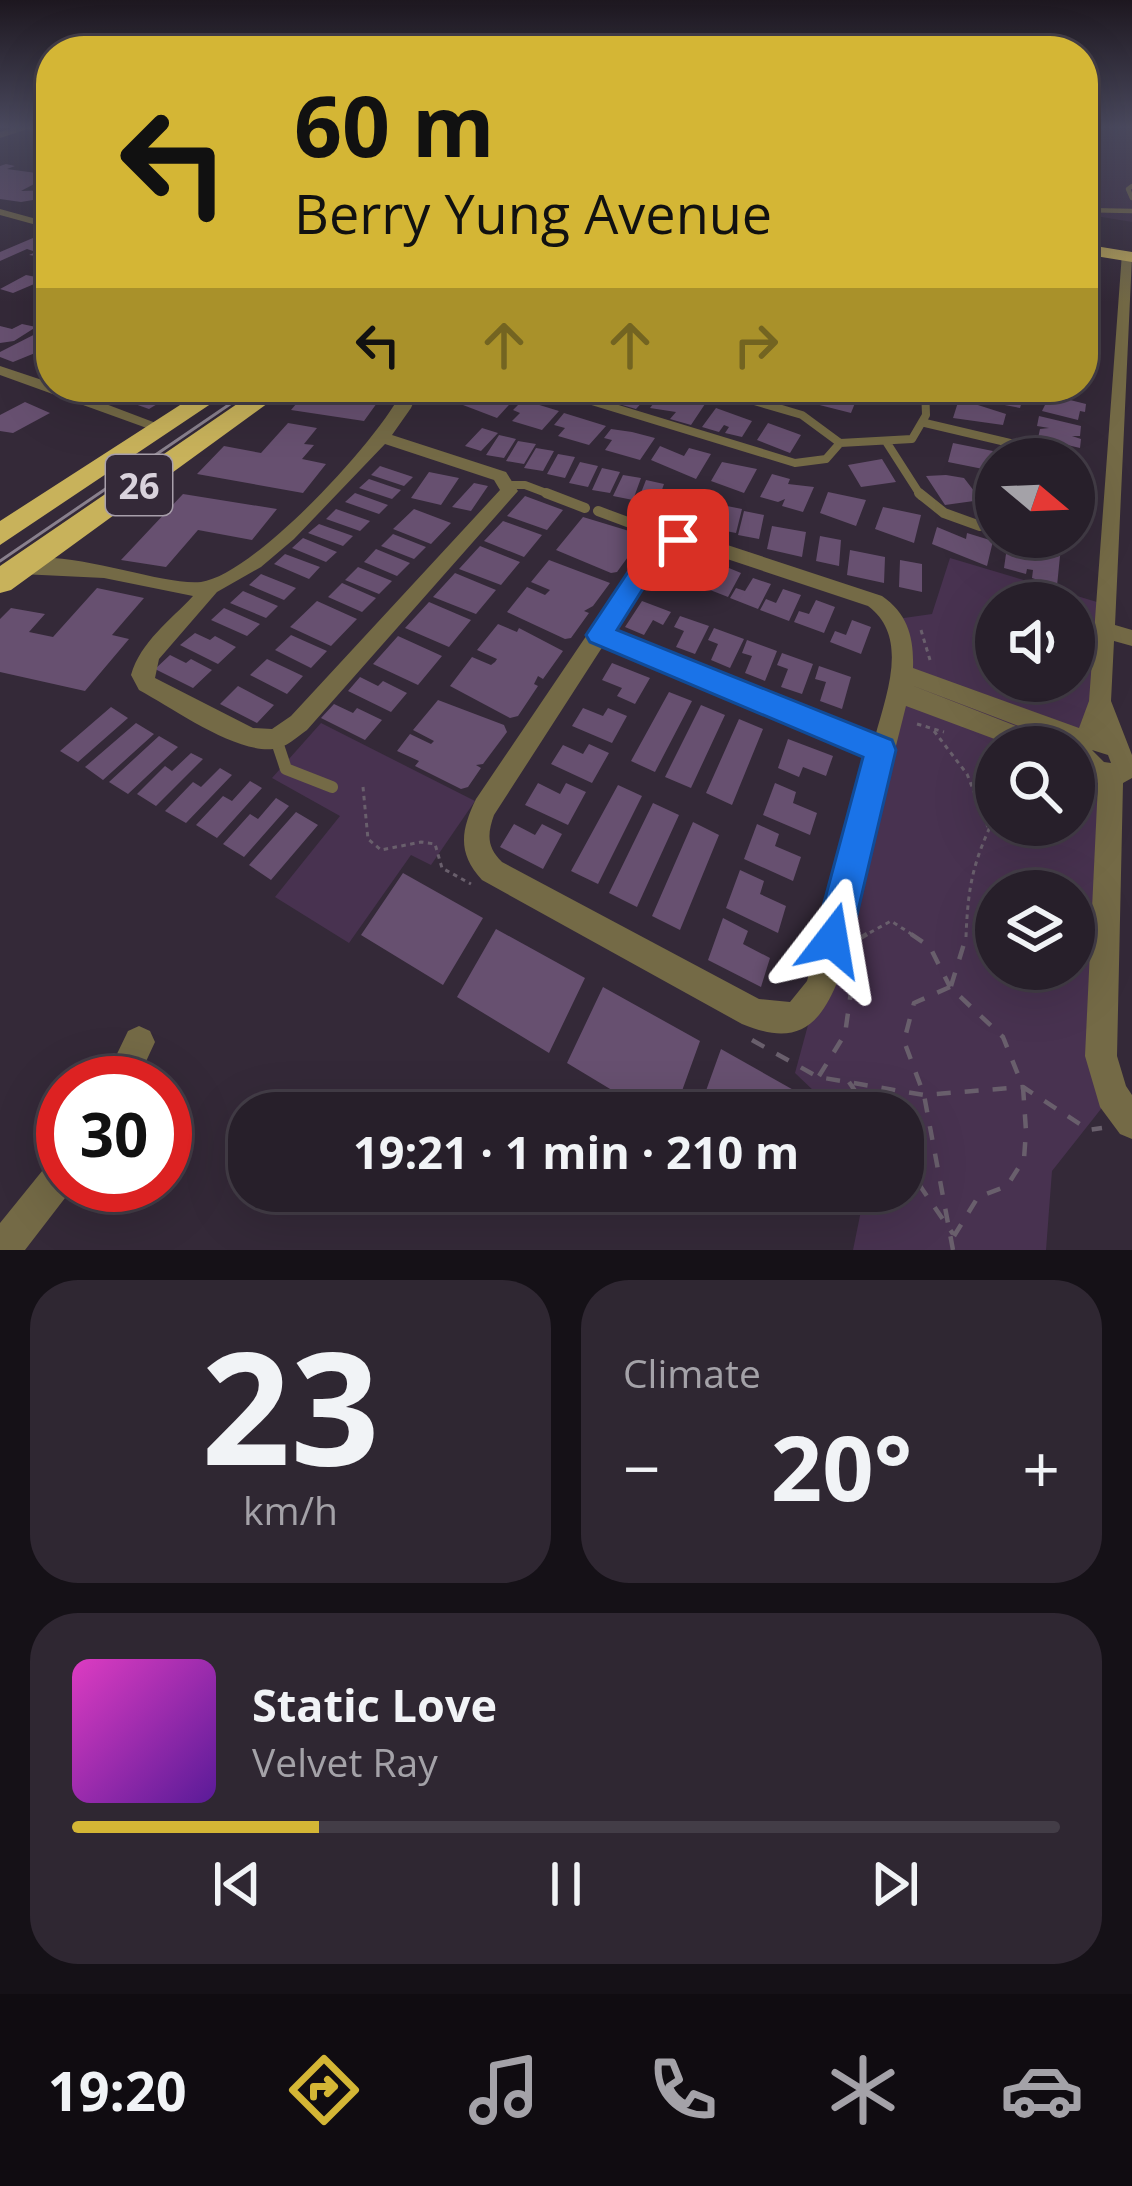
<!DOCTYPE html>
<html lang="en">
<head>
<meta charset="utf-8">
<style>
	:root { --surface:#271f2a; --page:#2f2732; --text:#f1f3f6; --muted:#a4a2a8; --line:#433d47; --accent:#d4b635 }
	body { margin:0; font-family:"Open Sans",sans-serif; background:var(--page); color:var(--text); height:100vh; display:flex; flex-direction:column; font-size:45px; white-space:nowrap }
	* { box-sizing:border-box; margin:0 }
	p { font-size:39px; color:var(--muted) }
	.icon { flex:none; width:66px; height:66px; fill:none; stroke:currentColor; stroke-width:2; stroke-linecap:round; stroke-linejoin:round }
	.map { position:relative; height:1250px; overflow:hidden }
	.details { display:flex; flex-direction:column; gap:30px; padding:30px; background:#151117; flex:1 }
	.details>* { flex:none }
	.banner { position:absolute; left:36px; top:36px; width:1062px; height:366px; border-radius:48px; box-shadow:0 12px 48px #0002,0 0 0 3px var(--line); background:#d4b635; color:#111; overflow:hidden }
	.needle { width:78px; rotate:109deg }
	.controls { position:absolute; left:975px; top:438px; display:grid; gap:24px }
	.controls a { display:grid; place-items:center; width:120px; height:120px; border-radius:50%; background:var(--surface); box-shadow:0 12px 48px #0002,0 0 0 3px var(--line); font-size:60px }
	.speed { position:absolute; left:36px; top:1056px; display:flex; gap:24px; font-size:60px; font-weight:700; text-align:center }
	.speed>* { display:grid; place-content:center; width:156px; height:156px; border-radius:50%; background:var(--surface); box-shadow:0 12px 48px #0002,0 0 0 3px var(--line); line-height:1 }
	.speed .limit { border:18px solid #d22; background:#fff; color:#111 }
	.pin { position:absolute; display:grid; place-items:center; width:102px; height:102px; color:#fff; margin:-51px; border-radius:24px; box-shadow:0 6px 18px #0006 }
	.me { position:absolute; width:132px; margin:-66px; rotate:14deg; stroke-linejoin:round; filter:drop-shadow(0 0 9px #0008) }
	.turn { display:flex; align-items:center; gap:42px; height:252px; padding:0 60px; font-size:54px }
	.turn .icon { width:156px; height:156px; stroke-width:2.5 }
	.turn b { display:block; font-size:84px; line-height:102px }
	.lanes { display:flex; align-items:center; height:114px; padding:0 60px; background:#0003; justify-content:center; gap:60px; direction:ltr }
	.lanes .off { opacity:.35 }
	.big { font-size:90px; font-weight:700; line-height:1.1 }
	.details .tile { flex:1; display:flex; flex-direction:column; justify-content:center; gap:18px; min-width:0; padding:0 42px; border-radius:48px; background:var(--page) }
	.details .dial { align-items:center; gap:0 }
	.dial b { font-size:156px; line-height:1 }
	.song { display:flex; align-items:center; gap:36px }
	.cover { width:144px; height:144px; border-radius:18px; background:linear-gradient(135deg,hsl(310 70% 55%),hsl(270 70% 35%)) }
	.played { height:12px; border-radius:6px; background:linear-gradient(90deg,var(--accent) 25%,var(--line) 25%) }
	.keys { display:flex; justify-content:space-around; direction:ltr }
	.heat { display:flex; justify-content:space-between; align-items:center; font-size:66px; direction:ltr }
	.details .tiles { flex:1; display:grid; gap:30px; grid-template-columns:1fr 1fr }
	.tile:last-child { grid-column:span 2 }
	.trip { position:absolute; left:228px; top:1092px; width:696px; height:120px; border-radius:48px; background:var(--surface); box-shadow:0 12px 48px #0002,0 0 0 3px var(--line); font-weight:700; line-height:120px; text-align:center }
	.menu { display:flex; height:192px; justify-content:space-around; align-items:center; background:#100c11; color:var(--muted) }
	.menu .icon { width:84px; height:84px }
	.menu .active { color:var(--accent) }
	.menu b { font-size:54px; color:var(--text) }
	.map>svg:first-child { display:block }
	.built { fill:#3f3045 }
	.green { fill:#483250; fill-rule:evenodd }
	.building { fill:#675070 }
	.lines { fill:none; stroke-linecap:round; stroke-linejoin:round }
	.path-far1 { stroke:#695f6c; stroke-width:3; stroke-dasharray:4.5 4.5; stroke-linecap:butt }
	.path { stroke:#695f6c; stroke-width:4.5; stroke-dasharray:14 14; stroke-linecap:butt }
	.service-far3 { stroke:#746a46; stroke-width:4.5 }
	.service-far2 { stroke:#746a46; stroke-width:8 }
	.service-far1 { stroke:#746a46; stroke-width:10 }
	.service { stroke:#746a46; stroke-width:12 }
	.minor { fill:#746a46; fill-rule:evenodd }
	.primary { fill:#baa658; fill-rule:evenodd }
	.trunk { fill:#c8b25b; fill-rule:evenodd }
	.tram { stroke:#89808d; stroke-width:3 }
	.route { fill:#1a73e8; stroke:#114b97; stroke-width:3 }
	.labels { text-anchor:middle; dominant-baseline:central; stroke-width:12; stroke-linejoin:round; paint-order:stroke }
	.shield { fill:#342938; stroke:#a89fab; stroke-width:3 }
	.shield-label { font-size:36px; font-weight:bold; fill:#d9d2dc }
</style>
</head>
<body>
<div class="map">
<svg width="1132" height="1250" viewBox="0 0 1132 1250">
	<rect width="100%" height="100%" fill="#342938"/>
	<path class="built" d="M1083,128H1132V222L1083,214Z"/>
	<path class="green" d="M950,558L1097,602L1087,764L1109,845L1112,1095L1052,1171L1046,1250H853L865,1191H903V1113H837L795,1073L898,693L897,619L932,614ZM996,603H1074V681H996ZM996,747H1074V825H996ZM996,891H1074V969H996Z
		M321,723L475,801L431,865L411,855L349,943L275,897L340,816L272,778Z"/>
	<path class="building" d="M6,164L15,166L7,169L51,175L21,191L51,190L46,195L51,197L21,202L0,199V166Z
		M40,235L51,238V258L29,255L36,252L27,249L0,261V252Z
		M26,275L46,279L13,293L0,289Z
		M22,324L36,327L14,341L0,343V326L12,329Z
		M51,326V342L36,350L40,351L13,362L0,357V352Z
		M136,387H149L172,395L149,409L118,398Z
		M334,387H375L369,394L382,396L364,421L291,410L302,397L323,400Z
		M608,387L642,389L636,396L645,399L636,409L598,398Z
		M789,387H858L853,397L857,398L851,413L784,396Z
		M988,387L1025,392L1020,408L983,401Z
		M478,391L498,392L516,397L497,418L463,405Z
		M1050,395L1086,404L1085,412L1080,411L1078,420L1042,411Z
		M659,396L684,403L687,399L705,404L691,425L670,419L676,412L650,408Z
		M959,399L1006,414L1003,425L953,418Z
		M523,400L559,411L542,430L512,421L520,413L513,410Z
		M25,402L50,413L13,433L0,431V415Z
		M716,408L752,421L742,437L725,433L729,427L724,425L719,432L702,427Z
		M564,413L606,426L589,445L558,436L565,428L554,425Z
		M1039,416L1081,426L1080,436H1072L1081,439L1080,448L1038,438L1040,429L1049,428L1037,426Z
		M288,423L317,428L304,444L314,445L302,459L326,464L303,493L197,474L224,446L261,453Z
		M768,423L801,435L790,453L757,440Z
		M482,428L498,433L481,451L465,446Z
		M611,429L632,432L655,438L640,460L605,450L612,440L604,438Z
		M499,435L516,439L504,458L486,455Z
		M518,441L536,444L524,464L506,461Z
		M953,443L993,451L988,470L948,462Z
		M1040,445L1079,455L1077,472L1074,459H1032Z
		M660,446L684,456L689,448L711,454L696,479L651,460Z
		M536,448L554,451L543,471L524,468Z
		M558,454L575,457L565,478L547,474Z
		M882,459L896,482L861,487L848,465Z
		M580,462L598,466L588,487L569,483Z
		M722,462L757,469L744,493L711,481Z
		M380,466L413,477L404,486L371,475Z
		M602,468L620,472L610,493L592,490Z
		M429,472L459,478L441,505L411,498Z
		M772,474L790,479L788,484L814,487L803,512L782,506L785,499L778,502L760,497Z
		M623,475L641,478L633,500L613,496Z
		M946,475L964,478L981,500L945,505L926,476Z
		M369,479L401,490L392,499L359,488Z
		M646,480L664,484L656,507L637,503Z
		M474,483L488,486L471,511L452,507Z
		M669,490L688,494L681,517L661,513Z
		M828,492L866,500L856,526L820,513Z
		M355,493L388,505L379,514L345,502Z
		M183,494L277,509L252,540L198,530L166,567L121,560Z
		M525,496L563,510L547,530L507,516Z
		M693,496L712,500L705,523L685,519Z
		M722,505L742,509L736,533L715,529Z
		M883,507L921,515L914,543L875,529Z
		M336,509L370,521L360,531L326,519Z
		M414,509L451,523L431,544L393,529Z
		M744,511L764,515L759,539L738,535Z
		M583,517L639,534L641,538L634,548L629,546L633,550L617,572L611,573L556,550Z
		M503,521L542,535L524,557L484,541Z
		M319,524L353,536L343,546L308,533Z
		M772,526L806,532L802,557L767,549Z
		M937,527L966,539L967,533L993,541L987,566L932,544Z
		M393,534L426,547L414,559L381,546Z
		M820,536L841,540L839,566L816,561Z
		M303,538L337,552L326,562L292,548Z
		M1008,540L1031,546L1030,552L1036,554V549L1060,556L1057,586L1032,578L1033,570L1027,569L1026,574L1004,568Z
		M480,546L520,562L501,585L459,569Z
		M376,549L410,563L397,576L364,562Z
		M850,550L885,557L884,583L847,575Z
		M285,554L320,567L309,579L274,564Z
		M672,555L690,561L682,574L692,577L685,589L656,578Z
		M549,560L610,583L593,606L584,611L589,613L571,638L565,639L507,612L527,587L545,595L550,590L531,582Z
		M900,560L922,564V592L899,587Z
		M724,566L741,573L728,597L700,586L706,576L716,580Z
		M358,567L392,581L379,594L345,580Z
		M455,573L496,590L476,614L433,597Z
		M261,574L296,588L284,600L249,585Z
		M753,578L771,584L758,609L730,598L736,588L745,591Z
		M342,583L376,598L362,612L328,597Z
		M97,588L144,598L112,635L129,639L85,691L0,672V619L11,608L45,614L29,632L53,637Z
		M783,589L801,595L789,621L760,610L766,599L776,603Z
		M243,591L278,606L266,618L230,603Z
		M816,600L835,607L824,633L794,622L799,611L809,614Z
		M317,601L357,619L331,646L290,627Z
		M642,601L671,612L663,625L653,620L644,635L625,627Z
		M429,602L471,620L449,647L405,628Z
		M224,608L260,624L247,636L211,620Z
		M680,616L709,626L695,654L676,647L684,631L674,627Z
		M852,620L871,627L861,654L830,642L835,631L846,635Z
		M498,624L517,632L519,628L563,651L543,679L538,676L534,684L538,686L518,716L510,718L450,686L472,657L491,665L495,662L497,659L477,650Z
		M714,628L744,639L730,668L711,660L718,644L708,640Z
		M195,633L210,640L215,636L236,647L218,664L180,645Z
		M291,635L327,651L311,668L275,650Z
		M398,636L442,656L418,685L373,664Z
		M747,640L777,651L765,681L745,673L752,656L742,653Z
		M782,653L813,664L802,694L781,687L788,669L777,665Z
		M170,655L186,663L191,659L212,670L193,688L155,669Z
		M267,659L303,676L287,694L250,675Z
		M612,663L650,678L635,704L617,696L622,688L602,680Z
		M819,666L851,677L842,709L820,701L826,682L815,679Z
		M360,677L378,686L383,681L407,693L391,712L348,691Z
		M238,686L274,705L257,723L220,704Z
		M669,692L692,701L655,772L631,761Z
		M438,700L504,725L507,732L483,764L476,765L481,768L468,787L461,789L415,766L419,761L397,751L410,734L431,744L434,741L413,730Z
		M334,704L353,713L357,708L382,720L365,740L321,718Z
		M701,705L725,715L691,788L665,777Z
		M111,707L128,718L78,762L60,751Z
		M583,708L603,716L608,708L627,716L612,743L572,726Z
		M739,719L763,729L732,805L706,793Z
		M136,723L154,734L103,780L85,767Z
		M159,736L178,747L128,794L109,782Z
		M788,739L833,756L826,776L803,767L799,777L778,768Z
		M589,744L609,753L592,783L551,764L563,745L583,754Z
		M191,753L203,759L156,806L137,794L165,766L172,771Z
		M220,768L232,775L186,823L165,811L193,782L201,787Z
		M250,781L262,788L217,838L196,825L223,796L232,801Z
		M538,783L560,794L566,783L586,792L568,825L525,805Z
		M775,783L796,792L793,803L817,813L810,835L763,815Z
		M618,785L642,796L598,884L571,871Z
		M276,798L289,806L244,857L223,844L250,814L258,819Z
		M653,803L679,815L637,907L609,893Z
		M296,812L318,825L271,880L249,865Z
		M693,822L719,835L680,930L652,916Z
		M514,824L535,835L542,824L562,834L543,869L500,847Z
		M757,824L779,834L775,846L801,857L793,881L744,859Z
		M740,870L764,881L760,894L786,906L778,933L726,908Z
		M403,873L483,918L443,985L361,935Z
		M723,918L748,931L743,944L770,958L761,987L708,960Z
		M496,929L585,978L549,1053L457,997Z
		M603,987L700,1041L674,1113H650L567,1063Z
		M721,1049L829,1110L828,1113H698Z"/>
	<g class="lines">
		<path class="path-far1" d="M921,630L930,660
			M917,724L944,732
			M934,731L967,774L988,827
			M363,787L368,839L381,850L421,842L435,844L442,868L471,884
			M862,937L891,921L916,937
			M966,937C968,885 973,862 996,814"/>
		<path class="path" d="M911,934L930,947L949,985
			M857,940L867,934
			M951,986L967,934
			M752,1040L818,1077L924,1095L1023,1087L1089,1130L1102,1128
			M819,1076L845,1034L856,956
			M849,1082L870,1113
			M903,1161L953,1234
			M953,1250L924,1095L904,1041L914,1003L950,987L1003,1037L1023,1087L1026,1131L1024,1159L1007,1186L978,1197L954,1236"/>
		<path class="service-far3" d="M1132,186L1128,189L1132,198
			M1083,210L1132,211"/>
		<path class="service-far2" d="M546,387L795,463L826,459L840,443
			M707,387L802,415L840,443L912,439L926,415L925,387
			M925,423L1010,443
			M887,443L921,496
			M508,485H525L554,496"/>
		<path class="service-far1" d="M546,493L585,508
			M919,493L944,513L980,526
			M598,511L676,540"/>
		<path class="service" d="M276,739L286,769L332,787"/>
		<path class="minor" d="M15,127L51,129V135L28,129L0,138V132Z
			M0,209L51,223V229L0,215Z
			M1122,253L1132,256L1115,625L1132,630V646L1114,641L1111,701L1132,755V778L1123,783L1117,1056L1126,1086L1132,1095V1139L1120,1134L1100,1107L1085,1056L1098,783L1089,780L1074,765V747L911,685L1052,740L1056,747H1016L906,706L836,985C816,1033 790,1044 742,1024L482,880C457,853 461,830 476,799L645,549L676,534L706,538L882,596C908,614 914,638 913,668L1079,728L1089,701ZM679,547L697,549L868,606C910,637 886,695 875,737L612,631L659,559ZM603,646L869,756L807,981L790,1002L759,999L502,862C487,847 487,835 494,815ZM1092,750L1108,755L1111,763L1104,762Z
			M0,366L51,383V387H61L169,428L161,433L155,431L0,375Z
			M404,387H420L411,408L392,435L506,472L518,491L307,730C297,737 286,748 273,749C235,753 174,709 139,690L131,675C141,641 170,621 193,596L104,578L21,574L11,567C42,538 160,587 201,582C254,575 383,436 404,387ZM385,444L494,480L500,490L291,716L272,729L253,728L155,678L159,659L217,592L261,567L294,539Z
			M139,1026L150,1031L155,1042L136,1083H103L128,1031Z
			M63,1155V1185H75L25,1250H0V1223L51,1160Z"/>
		<path class="primary" d="M1083,244L1132,252V262L1083,254Z"/>
		<path class="trunk" d="M208,387H236L0,545V521Z
			M262,387H290L11,590L0,593V566Z"/>
		<path class="tram" d="M0,561L255,387"/>
	</g>
	<linearGradient id="sky" x2="0" y2="1"><stop stop-color="#1d171f"/><stop offset="0.42" stop-color="#4a495e"/><stop offset="1" stop-color="#4a495e" stop-opacity="0"/></linearGradient>
	<rect width="1132" height="302" fill="url(#sky)"/>
	<path class="route" d="M678,532L690,540L661,560L617,630L892,740L896,750L851,940L846,954L832,959L819,954L814,940L863,757L590,642L586,635L644,548Z"/>
	<g class="labels">
		<rect class="shield" x="106" y="455" width="66" height="60" rx="9"/>
		<g class="shield-label">
			<text x="139" y="485">26</text>
		</g>
	</g>
</svg>
<div class="controls">
<a><svg class="needle" viewBox="-14 -14 28 28"><path d="M0-13l5 13h-10z" fill="#e53935"/><path d="M0 13l5-13h-10z" fill="#a4a2a8"/></svg></a>
<a><svg class="icon" aria-label="sound" viewBox="0 0 24 24"><path d="M4 9h4l5-4v14l-5-4H4zM17 9q2 3 0 6"/></svg></a>
<a><svg class="icon" aria-label="search" viewBox="0 0 24 24"><circle cx="10" cy="10" r="6"/><path d="M15 15l6 6"/></svg></a>
<a><svg class="icon" aria-label="layers" viewBox="0 0 24 24"><path d="M12 4l9 5-9 5-9-5zM3 14l9 5 9-5"/></svg></a>
</div>
<div class="speed"><div class="limit">30</div></div>
<div class="pin" style="left:678px;top:540px;background:#d93025"><svg class="icon" aria-label="arrive" viewBox="0 0 24 24"><path d="M6 21V4h12l-3 4 3 4H6"/></svg></div>
<svg class="me" style="left:832px;top:940px" viewBox="-20 -20 40 40"><path d="M0-17L14 15 0 8-14 15z" fill="#1a73e8" stroke="#fff" stroke-width="4"/></svg>
<div class="trip">19:21 · 1 min · 210 m</div>
<div class="banner">
<div class="turn"><svg class="icon" aria-label="left" viewBox="0 0 24 24"><path d="M17 20v-9H6M10 6l-5 5 5 5"/></svg><div><b>60 m</b>Berry Yung Avenue</div></div>
<div class="lanes"><svg class="icon" aria-label="left" viewBox="0 0 24 24"><path d="M17 20v-9H6M10 6l-5 5 5 5"/></svg><svg class="icon off" aria-label="ahead" viewBox="0 0 24 24"><path d="M12 20V5M6 11l6-6 6 6"/></svg><svg class="icon off" aria-label="ahead" viewBox="0 0 24 24"><path d="M12 20V5M6 11l6-6 6 6"/></svg><svg class="icon off" aria-label="right" viewBox="0 0 24 24"><path d="M7 20v-9h11M14 6l5 5-5 5"/></svg></div>
</div>
</div>
<section class="details">
<div class="tiles">
<div class="tile dial"><b>23</b><p>km/h</p></div>
<div class="tile"><p>Climate</p>
<div class="heat"><a>−</a><b class="big">20°</b><a>+</a></div>
</div>
<div class="tile">
<div class="song"><i class="cover"></i><div><b>Static Love</b><p>Velvet Ray</p></div></div>
<div class="played"></div>
<div class="keys"><svg class="icon" aria-label="previous" viewBox="0 0 24 24"><path d="M18 5L8 12l10 7zM5 5v14"/></svg><svg class="icon" aria-label="pause" viewBox="0 0 24 24"><path d="M8 5v14M16 5v14"/></svg><svg class="icon" aria-label="next" viewBox="0 0 24 24"><path d="M6 5l10 7-10 7zM19 5v14"/></svg></div>
</div>
</div>
</section>
<nav class="menu">
<b>19:20</b>
<svg class="icon active" aria-label="directions" viewBox="0 0 24 24"><path d="M12 3l9 9-9 9-9-9zM9 14v-3h6M13 9l2 2-2 2"/></svg>
<svg class="icon" aria-label="music" viewBox="0 0 24 24"><path d="M9 18V5l10-2v13"/><circle cx="6" cy="18" r="3"/><circle cx="16" cy="16" r="3"/></svg>
<svg class="icon" aria-label="phone" viewBox="0 0 24 24"><path d="M5 4h4l2 5-3 2q2 4 5 5l2-3 5 2v4C11 20 4 13 5 4z"/></svg>
<svg class="icon" aria-label="climate" viewBox="0 0 24 24"><path d="M12 3v18M4 7l16 10M4 17L20 7"/></svg>
<svg class="icon" aria-label="car" viewBox="0 0 24 24"><path d="M5 17H2v-5l4-1 3-4h7l3 4 3 1v5h-3M9 17h6M6 11h13"/><circle cx="7" cy="17" r="2"/><circle cx="17" cy="17" r="2"/></svg>
</nav>
</body>
</html>
